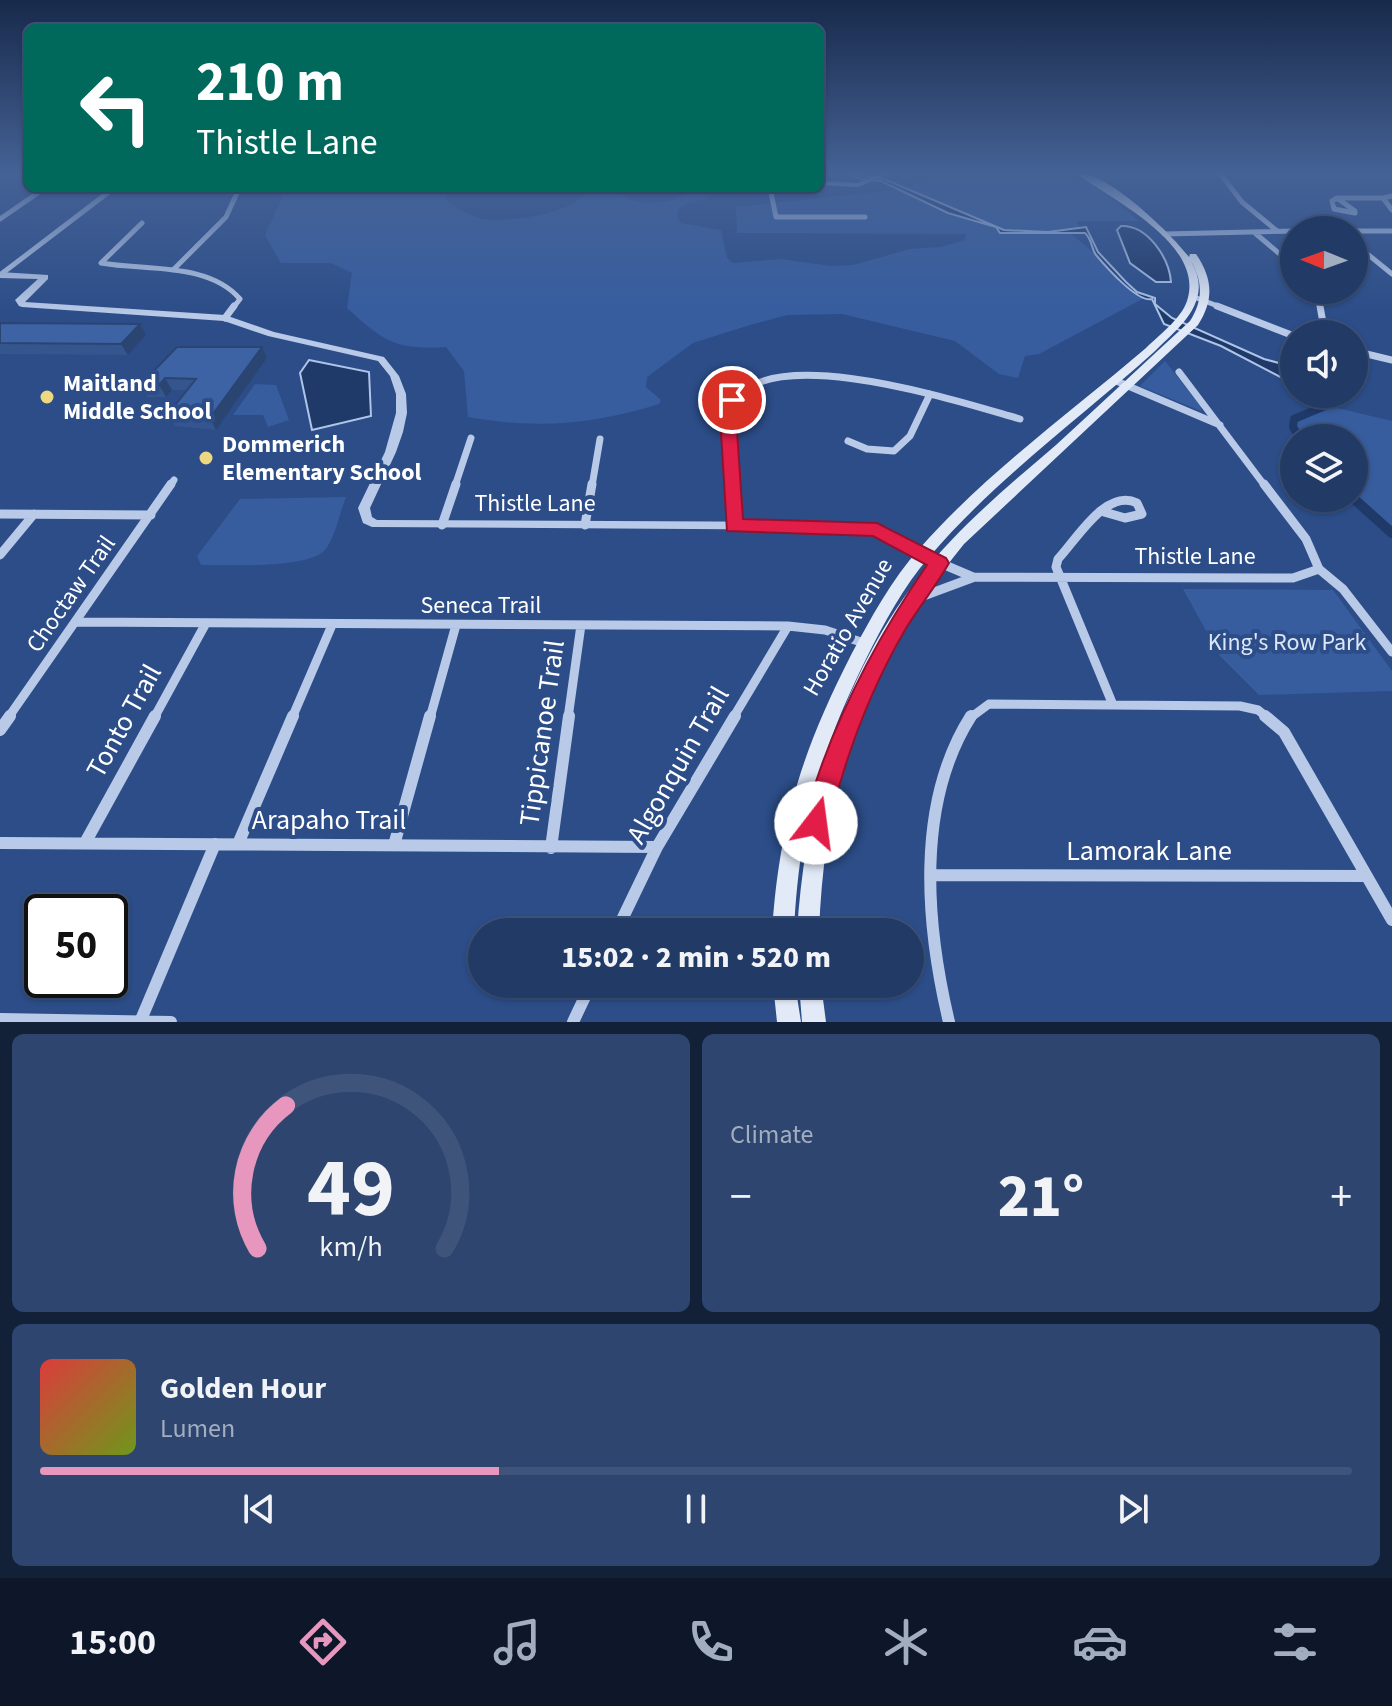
<!DOCTYPE html>
<html lang="en">
<head>
<meta charset="utf-8">
<style>
	:root { --surface:#213a66; --page:#2d456f; --text:#f1f3f6; --muted:#a2adbf; --line:#3e547a; --accent:#e797bd }
	body { margin:0; font-family:"Source Sans 3",sans-serif; background:var(--page); color:var(--text); height:100vh; display:flex; flex-direction:column; font-size:30px; white-space:nowrap }
	* { box-sizing:border-box; margin:0 }
	p { font-size:26px; color:var(--muted) }
	.icon { flex:none; width:44px; height:44px; fill:none; stroke:currentColor; stroke-width:2; stroke-linecap:round; stroke-linejoin:round }
	.map { position:relative; height:1022px; overflow:hidden }
	.drawer { display:flex; flex-direction:column; gap:12px; padding:12px; background:#122038; flex:1 }
	.drawer>* { flex:none }
	.hud { position:absolute; left:24px; top:24px; width:800px; height:168px; border-radius:12px; box-shadow:0 2px 6px #0004,0 0 0 2px var(--line); background:#00695c; color:#fff; overflow:hidden }
	.needle { width:52px; rotate:271deg }
	.fabs { position:absolute; left:1280px; top:216px; display:grid; gap:16px }
	.fabs a { display:grid; place-items:center; width:88px; height:88px; border-radius:50%; background:var(--surface); box-shadow:0 2px 6px #0004,0 0 0 2px var(--line); font-size:40px }
	.speed { position:absolute; left:24px; top:894px; display:flex; gap:16px; font-size:40px; font-weight:700; text-align:center }
	.speed>* { display:grid; place-content:center; width:104px; height:104px; border-radius:50%; background:var(--surface); box-shadow:0 2px 6px #0004,0 0 0 2px var(--line); line-height:1 }
	.speed .limit { border:4px solid #111; border-radius:12px; background:#fff; color:#111 }
	.pin { position:absolute; display:grid; place-items:center; width:68px; height:68px; color:#fff; margin:-34px; border:4px solid #fff; border-radius:50%; box-shadow:0 2px 8px #0007 }
	.me { position:absolute; width:88px; margin:-44px; rotate:15deg; stroke-linejoin:round; filter:drop-shadow(0 0 6px #0008) }
	.turn { display:flex; align-items:center; gap:28px; height:168px; padding:0 40px; font-size:36px }
	.turn .icon { width:104px; height:104px; stroke-width:2.5 }
	.turn b { display:block; font-size:56px; line-height:68px }
	.big { font-size:60px; font-weight:800; line-height:1.1 }
	.drawer .card { flex:1; display:flex; flex-direction:column; justify-content:center; gap:12px; min-width:0; padding:0 28px; border-radius:12px; background:var(--page) }
	.drawer .dial { align-items:center; gap:0 }
	.dial svg { height:208px; overflow:visible; fill:none; stroke:var(--line); stroke-width:7; stroke-linecap:round; text-anchor:middle }
	.dial text { fill:var(--text); stroke:none }
	.song { display:flex; align-items:center; gap:24px }
	.cover { width:96px; height:96px; border-radius:12px; background:linear-gradient(135deg,hsl(0 70% 55%),hsl(80 70% 35%)) }
	.played { height:8px; border-radius:4px; background:linear-gradient(90deg,var(--accent) 35%,var(--line) 35%) }
	.keys { display:flex; justify-content:space-around; direction:ltr }
	.heat { display:flex; justify-content:space-between; align-items:center; font-size:44px; direction:ltr }
	.drawer .tiles { flex:1; display:grid; gap:12px; grid-template-columns:1fr 1fr }
	.card:last-child { grid-column:span 2 }
	.trip { position:absolute; left:468px; top:918px; width:456px; height:80px; border-radius:40px; background:var(--surface); box-shadow:0 2px 6px #0004,0 0 0 2px var(--line); font-weight:800; line-height:80px; text-align:center }
	.dock { display:flex; height:128px; justify-content:space-around; align-items:center; background:#0d1729; color:var(--muted) }
	.dock .icon { width:56px; height:56px }
	.dock .current { color:var(--accent) }
	.dock b { font-size:36px; color:var(--text) }
	.map>svg:first-child { display:block }
	.green { fill:#375d9f }
	.water { fill:#1f3969; stroke:#aec4e8; stroke-width:2 }
	.lines { fill:none; stroke-linecap:round; stroke-linejoin:round }
	.canal-far1 { stroke:#1f3969; stroke-width:8 }
	.canal { stroke:#1f3969; stroke-width:10 }
	.minor-far3 { stroke:#b9cae8; stroke-width:5 }
	.minor-far2 { stroke:#b9cae8; stroke-width:7 }
	.minor-far1 { stroke:#b9cae8; stroke-width:9 }
	.minor { stroke:#b9cae8; stroke-width:12 }
	.tertiary { fill:#b9cae8; fill-rule:evenodd }
	.secondary { fill:#e2eaf8; fill-rule:evenodd }
	.wall { fill:#34558d }
	.shaded-wall { fill:#2b4573 }
	.building { fill:#3d63a4; stroke:#2b4573; stroke-width:2 }
	.route { fill:#e11d48; stroke:#92132f; stroke-width:2 }
	.poi-dot { fill:#edd781; stroke:#2c4d88; stroke-width:3 }
	.labels { text-anchor:middle; dominant-baseline:central; stroke-width:8; stroke-linejoin:round; paint-order:stroke }
	.poi-label { font-size:24px; font-weight:bold; fill:#fff; stroke:#2c4d88; text-anchor:start }
	.street-label { font-size:24px; fill:#fff; stroke:#2c4d88 }
	.park-label { font-size:24px; fill:#dce6f7; stroke:#2c4d88 }
	.near-street-label { font-size:28px; fill:#fff; stroke:#2c4d88 }
</style>
</head>
<body>
<div class="map">
<svg width="1392" height="1022" viewBox="0 0 1392 1022">
	<rect width="100%" height="100%" fill="#2c4d88"/>
	<path class="green" d="M1035,172C1081,172 1105,192 1139,221H1076L1084,234H1071L1116,271L1134,291L1146,297L1039,354L1025,356L1018,378L999,374L955,341L842,314L787,315L750,325L693,343L647,377L646,387L661,400L659,404C591,425 538,429 468,417L464,371L446,347C396,350 384,342 347,308L352,273L331,263H281L265,235L283,196L278,190L281,188H452L446,193V200C456,207 467,214 479,218C498,225 576,213 583,194L577,188C587,188 599,187 609,189C618,192 625,197 633,200C652,207 680,201 694,188H707L708,199L687,203L679,209L677,216L681,223L721,230L727,258L733,263L781,259L830,266L853,265L910,249L941,247L964,240L966,234L737,233L736,207L905,189L937,174Z
		M1165,361L1201,407V411L1140,386Z
		M255,384L276,385L289,420L268,427L263,415H233Z
		M1333,407L1392,421V534L1352,498L1354,438H1300L1291,424Z
		M346,497C340,512 335,538 325,550C308,569 226,565 201,565L197,556L240,499Z
		M1183,589L1333,590L1392,671V691L1259,695L1220,656Z"/>
	<path class="water" d="M840,172L884,179L1004,230L1048,232L1086,227L1098,252L1126,282L1137,292L1155,298V304L1172,318L1264,359L1294,367V384L1221,346L1164,324L1152,299C1138,303 1107,268 1096,255C1091,248 1092,239 1085,233H1000L996,227L948,213L881,181L861,179Z
		M1121,226C1148,225 1169,258 1171,282H1156L1130,263L1117,230Z
		M309,360L369,372L371,416L312,430L300,373Z"/>
	<g class="lines">
		<path class="canal-far1" d="M1300,438L1293,427L1294,419L1332,403"/>
		<path class="canal" d="M1353,498L1392,533"/>
		<path class="minor-far3" d="M1219,172L1242,202L1277,231
			M770,188L776,217H865
			M41,191H108
			M1392,196L1383,198L1392,210
			M1337,198L1355,211V213L1334,209L1332,201Z
			M1337,198H1383
			M0,219L45,188
			M142,223L101,263C146,271 208,262 240,299L233,308
			M1354,231H1392
			M1255,233L1294,266
			M1164,234L1294,231
			M1354,243L1392,274
			M174,269L226,217L237,193
			M0,275L114,188
			M1317,290L1320,308
			M1194,297L1223,308"/>
		<path class="minor-far2" d="M1217,306L1294,336
			M1320,306L1325,334
			M225,318L234,306
			M1354,351L1392,360
			M1179,372L1265,486
			M1114,380L1220,425
			M848,441L867,449L894,451L910,436L930,394
			M170,486L174,480
			M455,486L471,438
			M592,486L600,439
			M732,486C731,463 722,427 732,406C764,337 966,404 1020,419"/>
		<path class="minor-far1" d="M732,484L734,526
			M1264,484L1306,539L1319,569
			M1104,512L1125,518L1142,514L1137,503C1106,488 1077,539 1058,559L1056,567L1113,705
			M0,514L151,515
			M442,525L456,484
			M585,525L592,484
			M0,555L34,514
			M940,563L973,577L1293,578L1319,569
			M1319,569L1343,589L1392,652
			M918,598L972,578
			M75,622L788,626L825,630L867,644
			M8,718L171,484
			M154,718L206,623
			M292,718L332,625
			M430,718L456,625
			M568,718L581,625
			M733,718L788,626
			M970,718L989,704L1240,706L1258,710L1268,718"/>
		<path class="minor" d="M1265,716L1284,732L1392,920
			M0,730L10,716
			M0,843L657,847
			M85,843L155,716
			M238,844L293,716
			M394,845L430,716
			M551,848L569,716
			M932,875L1366,876
			M616,932L657,847L735,716
			M0,1019L171,1022
			M140,1022L215,844
			M573,1022L591,984
			M949,1022C926,925 915,804 971,716"/>
		<path class="tertiary" d="M886,172H894L858,187L820,185V181L857,183Z
			M0,272L48,275V279L25,302L225,315L274,332L384,357L399,376L406,394L407,413L403,432L396,452L370,508L372,517L377,520L851,522L894,532L945,560L946,563L945,566H935L887,539L851,530L372,527L363,523L358,508L385,452L396,413V394L390,376L378,361L268,336L224,321L22,307L19,306L15,300L38,279L0,278Z"/>
		<path class="secondary" d="M1074,172C1106,170 1170,232 1189,257L1190,254H1196C1213,279 1214,300 1198,325L964,544C865,665 825,776 819,932H797C805,804 840,678 920,576C960,526 1008,486 1056,445C1101,404 1145,362 1190,321C1203,301 1203,282 1191,261C1194,267 1197,273 1198,279C1204,310 1173,333 1154,352C1079,419 995,480 930,556C903,587 884,623 866,659C819,754 799,826 794,932H772C779,824 802,751 851,655C871,618 891,580 920,548C986,473 1070,413 1146,348C1159,335 1181,319 1187,301C1206,243 1108,198 1074,172Z
			M773,984H795L801,1022H777Z
			M799,984H821L826,1022H802Z"/>
	</g>
	<path class="wall" d="M0,323L140,324L146,335L128,355L0,354Z
		M262,347L267,358L216,430L175,426L168,414L187,390H172L166,397H147L140,385Z"/>
	<path class="shaded-wall" d="M140,324L146,335L128,355L121,344Z
		M262,347L267,358L216,430L210,418Z
		M165,378L172,390L166,397L159,385Z"/>
	<path class="building" d="M0,323L140,324L121,344L0,343Z
		M177,347H262L210,418L168,414L196,379L165,378L159,385H140Z"/>
	<linearGradient id="sky" x2="0" y2="1"><stop stop-color="#182a4b"/><stop offset="0.55" stop-color="#456296"/><stop offset="1" stop-color="#456296" stop-opacity="0"/></linearGradient>
	<rect width="1392" height="315" fill="url(#sky)"/>
	<path class="route" d="M727,396L740,400L736,416L743,519L877,523L946,558L949,563C936,586 919,607 905,630C870,690 846,755 829,823L825,832L816,836L807,832L803,823C829,729 872,645 927,565L873,536L727,531L720,416Z"/>
	<g class="poi-dot">
		<circle cx="47" cy="397" r="8"/>
		<circle cx="206" cy="458" r="8"/>
	</g>
	<g class="labels">
		<g class="poi-label">
			<text x="63" y="383">Maitland<tspan x="63" dy="28">Middle School</tspan></text>
			<text x="222" y="444">Dommerich<tspan x="222" dy="28">Elementary School</tspan></text>
		</g>
		<g class="street-label">
			<text x="535" y="503">Thistle Lane</text>
			<text x="1195" y="556">Thistle Lane</text>
			<text transform="translate(71 594) rotate(-55)">Choctaw Trail</text>
			<text x="481" y="605">Seneca Trail</text>
			<text transform="translate(848 627) rotate(-60)">Horatio Avenue</text>
		</g>
		<g class="park-label">
			<text x="1287" y="642">King's Row Park</text>
		</g>
		<g class="near-street-label">
			<text transform="translate(124 721) rotate(-61)">Tonto Trail</text>
			<text transform="translate(542 733) rotate(-82)">Tippicanoe Trail</text>
			<text transform="translate(678 765) rotate(-60)">Algonquin Trail</text>
			<text x="329" y="820">Arapaho Trail</text>
			<text x="1149" y="851">Lamorak Lane</text>
		</g>
	</g>
</svg>
<div class="fabs">
<a><svg class="needle" viewBox="-14 -14 28 28"><path d="M0-13l5 13h-10z" fill="#e53935"/><path d="M0 13l5-13h-10z" fill="#a2adbf"/></svg></a>
<a><svg class="icon" aria-label="sound" viewBox="0 0 24 24"><path d="M4 9h4l5-4v14l-5-4H4zM17 9q2 3 0 6"/></svg></a>
<a><svg class="icon" aria-label="layers" viewBox="0 0 24 24"><path d="M12 4l9 5-9 5-9-5zM3 14l9 5 9-5"/></svg></a>
</div>
<div class="speed"><div class="limit">50</div></div>
<div class="pin" style="left:732px;top:400px;background:#d93025"><svg class="icon" aria-label="arrive" viewBox="0 0 24 24"><path d="M6 21V4h12l-3 4 3 4H6"/></svg></div>
<svg class="me" style="left:816px;top:823px" viewBox="-20 -20 40 40"><circle r="19" fill="#fff"/><path d="M0-13L10 11 0 6-10 11z" fill="#e11d48"/></svg>
<div class="trip">15:02 · 2 min · 520 m</div>
<div class="hud">
<div class="turn"><svg class="icon" aria-label="left" viewBox="0 0 24 24"><path d="M17 20v-9H6M10 6l-5 5 5 5"/></svg><div><b>210 m</b>Thistle Lane</div></div>
</div>
</div>
<section class="drawer">
<div class="tiles">
<div class="card dial"><svg viewBox="0 0 100 80">
<path d="M14 69A42 42 0 1 1 86 69"/>
<path d="M14 69A42 42 0 0 1 25 14" stroke="#e797bd"/>
<text x="50" y="56" font-size="32" font-weight="700">49</text>
<text x="50" y="72" font-size="11">km/h</text>
</svg></div>
<div class="card"><p>Climate</p>
<div class="heat"><a>−</a><b class="big">21°</b><a>+</a></div>
</div>
<div class="card">
<div class="song"><i class="cover"></i><div><b>Golden Hour</b><p>Lumen</p></div></div>
<div class="played"></div>
<div class="keys"><svg class="icon" aria-label="previous" viewBox="0 0 24 24"><path d="M18 5L8 12l10 7zM5 5v14"/></svg><svg class="icon" aria-label="pause" viewBox="0 0 24 24"><path d="M8 5v14M16 5v14"/></svg><svg class="icon" aria-label="next" viewBox="0 0 24 24"><path d="M6 5l10 7-10 7zM19 5v14"/></svg></div>
</div>
</div>
</section>
<nav class="dock">
<b>15:00</b>
<svg class="icon current" aria-label="directions" viewBox="0 0 24 24"><path d="M12 3l9 9-9 9-9-9zM9 14v-3h6M13 9l2 2-2 2"/></svg>
<svg class="icon" aria-label="music" viewBox="0 0 24 24"><path d="M9 18V5l10-2v13"/><circle cx="6" cy="18" r="3"/><circle cx="16" cy="16" r="3"/></svg>
<svg class="icon" aria-label="phone" viewBox="0 0 24 24"><path d="M5 4h4l2 5-3 2q2 4 5 5l2-3 5 2v4C11 20 4 13 5 4z"/></svg>
<svg class="icon" aria-label="climate" viewBox="0 0 24 24"><path d="M12 3v18M4 7l16 10M4 17L20 7"/></svg>
<svg class="icon" aria-label="car" viewBox="0 0 24 24"><path d="M5 17H2v-5l4-1 3-4h7l3 4 3 1v5h-3M9 17h6M6 11h13"/><circle cx="7" cy="17" r="2"/><circle cx="17" cy="17" r="2"/></svg>
<svg class="icon" aria-label="filters" viewBox="0 0 24 24"><path d="M4 7h16M4 17h16"/><circle cx="9" cy="7" r="2"/><circle cx="15" cy="17" r="2"/></svg>
</nav>
</body>
</html>
